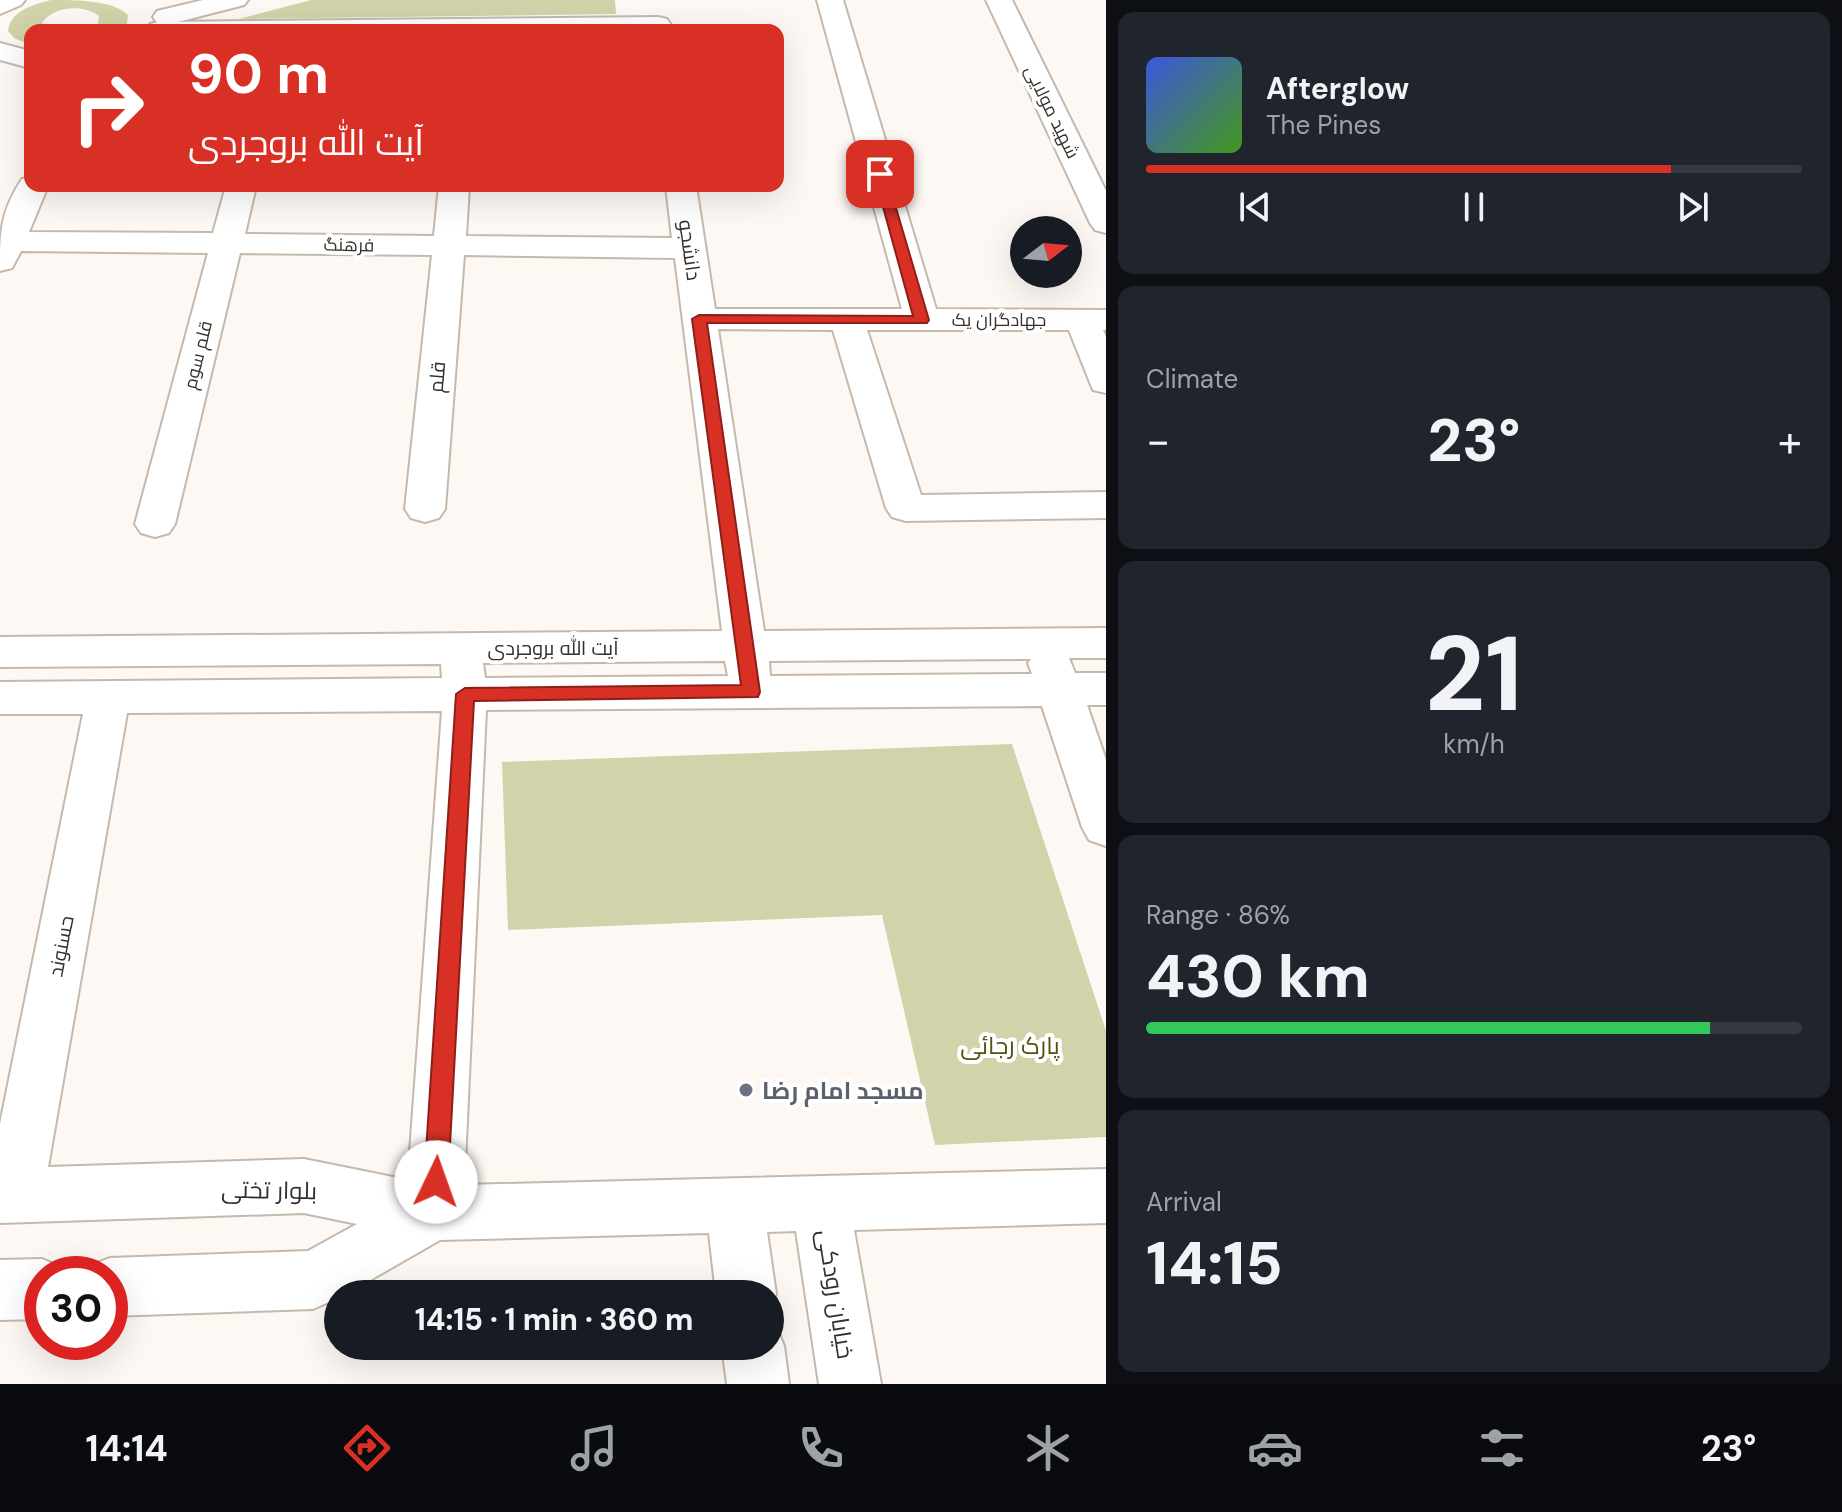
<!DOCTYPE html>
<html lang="en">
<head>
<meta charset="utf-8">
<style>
	:root { --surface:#171b24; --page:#20242c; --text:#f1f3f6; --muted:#9ea1a6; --line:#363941; --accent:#d93025 }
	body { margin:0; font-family:"DM Sans",Cairo,sans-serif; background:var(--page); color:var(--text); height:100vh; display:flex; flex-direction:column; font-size:30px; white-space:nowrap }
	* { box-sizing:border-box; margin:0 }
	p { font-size:26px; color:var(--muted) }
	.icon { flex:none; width:44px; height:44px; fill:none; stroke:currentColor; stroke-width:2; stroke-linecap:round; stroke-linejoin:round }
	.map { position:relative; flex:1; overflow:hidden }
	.drawer { display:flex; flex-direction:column; gap:12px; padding:12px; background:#0d0f14; width:736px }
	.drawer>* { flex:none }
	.top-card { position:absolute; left:24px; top:24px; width:760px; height:168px; border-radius:16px; box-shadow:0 8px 32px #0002; background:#d93025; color:#fff; overflow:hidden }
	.needle { width:52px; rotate:74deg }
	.tools { position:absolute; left:1010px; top:216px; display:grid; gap:16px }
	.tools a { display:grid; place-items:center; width:72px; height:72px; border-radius:50%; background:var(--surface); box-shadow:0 8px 32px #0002; font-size:40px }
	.speed { position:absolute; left:24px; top:1256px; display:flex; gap:16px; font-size:40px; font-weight:700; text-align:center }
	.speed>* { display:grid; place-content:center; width:104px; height:104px; border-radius:50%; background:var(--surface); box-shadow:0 8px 32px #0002; line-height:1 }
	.speed .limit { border:12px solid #d22; background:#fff; color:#111 }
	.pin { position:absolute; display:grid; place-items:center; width:68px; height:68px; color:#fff; margin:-34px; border-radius:16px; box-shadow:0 4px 12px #0006 }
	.me { position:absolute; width:88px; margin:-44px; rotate:3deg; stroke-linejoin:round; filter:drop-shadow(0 0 6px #0008) }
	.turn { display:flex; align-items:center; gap:28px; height:168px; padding:0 32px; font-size:36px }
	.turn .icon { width:104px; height:104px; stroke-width:2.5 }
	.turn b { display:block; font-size:56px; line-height:68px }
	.big { font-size:60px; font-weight:800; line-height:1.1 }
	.drawer .card { flex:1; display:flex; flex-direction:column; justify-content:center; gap:12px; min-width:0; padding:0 28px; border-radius:16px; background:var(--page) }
	.drawer .dial { align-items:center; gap:0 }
	.dial b { font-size:104px; line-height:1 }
	.song { display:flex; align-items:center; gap:24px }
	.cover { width:96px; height:96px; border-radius:12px; background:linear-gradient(135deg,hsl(230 70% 55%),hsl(100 70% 35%)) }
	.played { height:8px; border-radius:4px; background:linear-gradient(90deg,var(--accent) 80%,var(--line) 80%) }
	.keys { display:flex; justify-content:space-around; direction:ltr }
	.heat { display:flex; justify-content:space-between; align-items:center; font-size:44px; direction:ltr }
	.charge { height:12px; border-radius:6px; background:linear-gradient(90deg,#34c759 86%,var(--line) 0) }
	.trip { position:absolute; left:324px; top:1280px; width:460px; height:80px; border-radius:40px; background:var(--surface); box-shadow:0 8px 32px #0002; font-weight:800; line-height:80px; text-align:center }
	.tab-bar { display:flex; height:128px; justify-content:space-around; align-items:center; background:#090b0e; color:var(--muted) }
	.tab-bar .icon { width:56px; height:56px }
	.tab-bar .selected { color:var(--accent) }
	.tab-bar b { font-size:36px; color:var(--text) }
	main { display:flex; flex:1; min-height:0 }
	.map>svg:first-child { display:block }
	.green { fill:#d1d3aa }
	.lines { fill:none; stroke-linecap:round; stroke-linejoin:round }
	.minor-casing { stroke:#c5b9ac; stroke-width:4 }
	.major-casing { stroke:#c5b9ac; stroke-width:4 }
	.minor { fill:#fff; fill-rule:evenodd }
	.major { fill:#fff; fill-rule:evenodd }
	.route { fill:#d93025; stroke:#8d1f18; stroke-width:2 }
	.worship-dot { fill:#6b7280; stroke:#fff; stroke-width:3 }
	.labels { text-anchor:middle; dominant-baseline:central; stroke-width:8; stroke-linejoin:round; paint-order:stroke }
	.far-street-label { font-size:18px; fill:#35302b; stroke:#fff }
	.street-label { font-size:20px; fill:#35302b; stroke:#fff }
	.near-park-label { font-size:24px; fill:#52530d; stroke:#fff }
	.near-worship-label { font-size:24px; font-weight:bold; fill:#5b616d; stroke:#fff; text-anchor:start }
	.near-street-label { font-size:24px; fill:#35302b; stroke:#fff }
</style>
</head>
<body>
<main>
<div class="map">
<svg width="1106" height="1384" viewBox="0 0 1106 1384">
	<rect width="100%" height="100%" fill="#fdf8f3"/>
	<path class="green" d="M51,0C76,0 113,0 128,15L127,24L121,30H87L98,24L99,16C83,4 53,6 42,23L46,30H30V45L14,38L8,31C10,11 34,4 51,0Z
		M311,0H615L616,14L239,19Z
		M1012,744L1106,1031V1137L935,1145L882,915L508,930L502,762Z"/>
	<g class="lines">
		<g class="minor-casing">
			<path id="minor" d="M817,0H843L936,309L1106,310V330H1103L1106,337V393L1093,390L1069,330H867L921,495L1106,492V518L906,521L892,517L886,508L833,330L718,329L764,631L1106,628V658H1069L1075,673H1106V705H1087L1106,760V846L1089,840L1082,827L1042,706L486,710L464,1185L1106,1169V1223L854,1230L881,1384H819L796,1231L767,1232L776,1294L770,1308V1294H716L709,1233L440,1240L346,1294H338V1298L313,1309L110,1316V1274H86L89,1266L110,1258L308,1251L357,1224L304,1213L0,1223V1124L83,714H0V682L442,678L441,664L0,667V637L722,631L675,258L464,255L445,509L439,518L425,522L411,518L405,509L432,255L240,253L175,524L169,533L155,537L141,533L135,524L208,253L21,251L12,268L0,271C0,234 0,212 22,179L30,178V186H48L29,232L213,233L226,186H256L245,234L434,236L439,186H469L466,236L672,238L666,186H696L715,309H902ZM1031,659L1028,663L1032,674L770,676L769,661ZM725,661L728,676L485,678L483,663ZM442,711L408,1180L304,1159L48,1167L127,713Z
				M986,0H1012L1106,191V233L1095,230L1090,223Z
				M658,17L667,19L671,25L668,30H146L150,24L159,22Z
				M42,1259L63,1268L66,1274H42V1319L0,1320V1260Z
				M770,1322L775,1324L784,1346L789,1384H727L722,1346H770Z"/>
		</g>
		<g class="major-casing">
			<path id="major" d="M0,0H25L21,5L0,14Z
				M203,0H248L244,5L166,25L157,23L153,17L157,11Z
				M0,43L30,51V68L0,60Z"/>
		</g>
		<use href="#minor" class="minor"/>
		<use href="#major" class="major"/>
	</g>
	<path class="route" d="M880,171L886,174L929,320L927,323H707L760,692L758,697L474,701L448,1182L444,1190L436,1194L428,1190L424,1182L456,694L465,688L741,685L692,319L699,315L913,316L874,174Z"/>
	<circle class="worship-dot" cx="746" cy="1090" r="8"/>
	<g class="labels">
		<g class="far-street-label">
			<text transform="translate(1052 112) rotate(64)">شهید مولایی</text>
			<text transform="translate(349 245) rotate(1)">فرهنگ</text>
			<text x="999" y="320">جهادگران یک</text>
			<text transform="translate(198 355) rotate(-76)">قلم سوم</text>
		</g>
		<g class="street-label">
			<text transform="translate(690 250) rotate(82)">دانشجو</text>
			<text transform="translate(437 377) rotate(-85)">قلم</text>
			<text x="553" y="648">آیت الله بروجردی</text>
			<text transform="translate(61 946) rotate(-79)">حسنوند</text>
		</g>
		<g class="near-park-label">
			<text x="1010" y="1045">پارک رجائی</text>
		</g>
		<g class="near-worship-label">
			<text x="762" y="1090">مسجد امام رضا</text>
		</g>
		<g class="near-street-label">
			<text transform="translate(269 1190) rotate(1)">بلوار تختی</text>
			<text transform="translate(836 1294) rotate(81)">خیابان رودکی</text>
		</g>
	</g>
</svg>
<div class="tools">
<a><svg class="needle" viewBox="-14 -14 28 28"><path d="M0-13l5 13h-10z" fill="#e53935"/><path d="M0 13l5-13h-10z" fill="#9ea1a6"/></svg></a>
</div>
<div class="speed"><div class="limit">30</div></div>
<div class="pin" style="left:880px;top:174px;background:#d93025"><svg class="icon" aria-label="arrive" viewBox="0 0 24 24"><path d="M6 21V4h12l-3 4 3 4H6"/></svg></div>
<svg class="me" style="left:436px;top:1182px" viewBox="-20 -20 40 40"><circle r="19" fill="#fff"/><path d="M0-13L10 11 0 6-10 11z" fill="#d93025"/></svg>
<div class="trip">14:15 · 1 min · 360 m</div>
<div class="top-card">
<div class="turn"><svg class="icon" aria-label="right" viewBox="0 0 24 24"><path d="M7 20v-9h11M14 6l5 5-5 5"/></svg><div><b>90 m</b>آیت الله بروجردی</div></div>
</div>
</div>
<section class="drawer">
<div class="card">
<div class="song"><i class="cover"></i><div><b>Afterglow</b><p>The Pines</p></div></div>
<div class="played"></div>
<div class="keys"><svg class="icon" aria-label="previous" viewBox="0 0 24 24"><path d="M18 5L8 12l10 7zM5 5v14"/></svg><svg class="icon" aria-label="pause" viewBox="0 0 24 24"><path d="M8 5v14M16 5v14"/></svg><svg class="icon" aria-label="next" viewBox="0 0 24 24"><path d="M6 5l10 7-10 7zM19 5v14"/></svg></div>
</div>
<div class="card"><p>Climate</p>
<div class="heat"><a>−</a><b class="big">23°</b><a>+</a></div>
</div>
<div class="card dial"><b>21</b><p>km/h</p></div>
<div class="card"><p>Range · 86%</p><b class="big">430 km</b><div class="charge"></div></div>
<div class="card"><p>Arrival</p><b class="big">14:15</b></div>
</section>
</main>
<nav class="tab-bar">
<b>14:14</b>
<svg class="icon selected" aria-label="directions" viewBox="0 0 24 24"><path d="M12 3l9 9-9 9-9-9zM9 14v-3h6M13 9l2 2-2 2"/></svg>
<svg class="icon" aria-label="music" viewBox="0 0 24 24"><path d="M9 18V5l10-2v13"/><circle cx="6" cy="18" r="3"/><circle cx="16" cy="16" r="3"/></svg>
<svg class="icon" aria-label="phone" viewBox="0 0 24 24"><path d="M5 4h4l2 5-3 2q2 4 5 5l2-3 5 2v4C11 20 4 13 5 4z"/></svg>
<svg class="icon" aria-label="climate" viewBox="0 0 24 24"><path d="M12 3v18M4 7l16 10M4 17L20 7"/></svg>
<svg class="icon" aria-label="car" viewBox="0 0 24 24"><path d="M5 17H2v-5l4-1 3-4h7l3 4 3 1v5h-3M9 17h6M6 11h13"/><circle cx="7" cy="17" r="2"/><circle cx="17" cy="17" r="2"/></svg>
<svg class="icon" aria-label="filters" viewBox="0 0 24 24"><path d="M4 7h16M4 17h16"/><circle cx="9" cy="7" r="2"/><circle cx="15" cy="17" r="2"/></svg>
<b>23°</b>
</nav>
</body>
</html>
